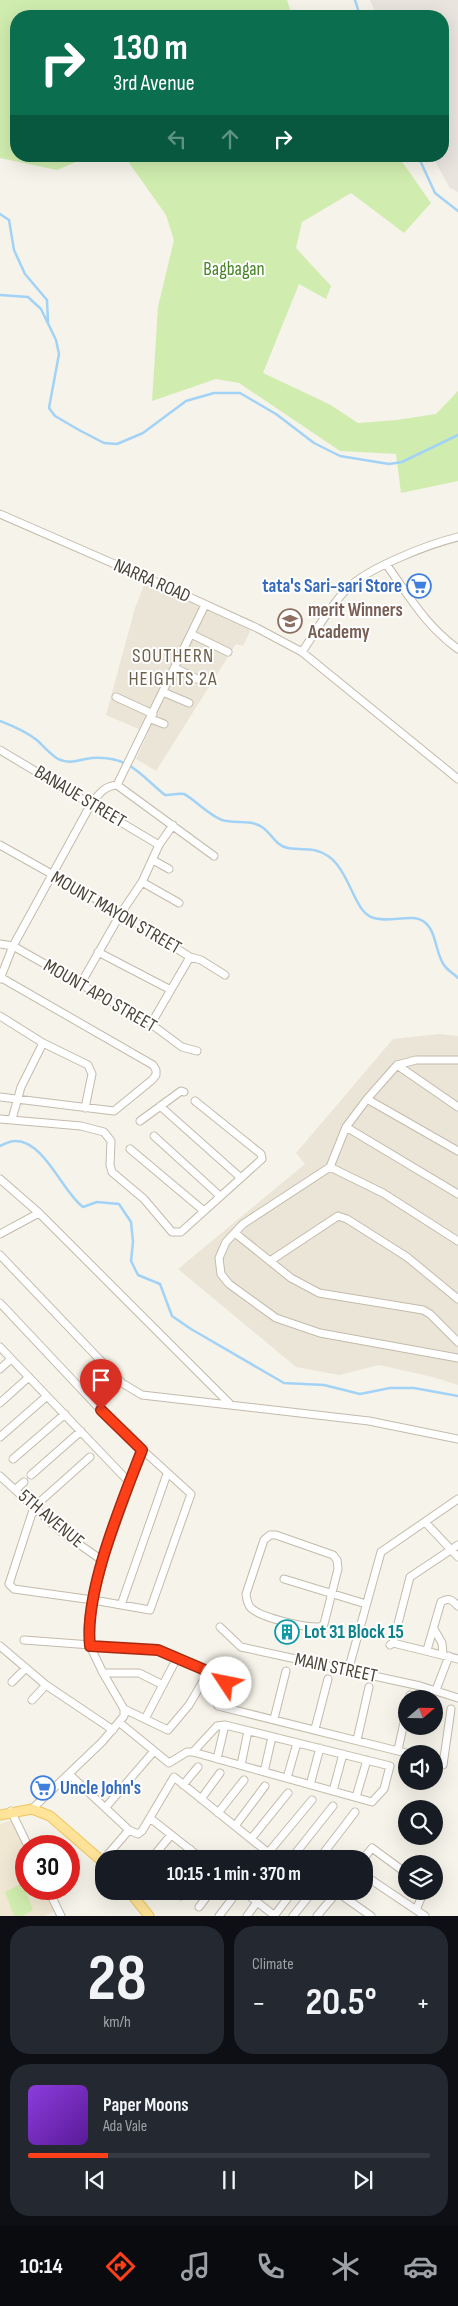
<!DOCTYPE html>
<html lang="en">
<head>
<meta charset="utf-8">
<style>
	:root { --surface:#171b24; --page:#242831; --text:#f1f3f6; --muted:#9ea1a6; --line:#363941; --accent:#ff3f18 }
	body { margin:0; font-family:"Sofia Sans Condensed",sans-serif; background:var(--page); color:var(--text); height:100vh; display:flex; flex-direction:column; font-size:19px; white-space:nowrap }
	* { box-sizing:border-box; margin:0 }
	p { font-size:16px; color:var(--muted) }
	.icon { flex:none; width:28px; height:28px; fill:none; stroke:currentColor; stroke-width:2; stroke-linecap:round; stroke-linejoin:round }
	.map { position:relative; height:1916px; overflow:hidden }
	.side { display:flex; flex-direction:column; gap:10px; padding:10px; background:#0d0f14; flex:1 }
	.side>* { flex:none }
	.top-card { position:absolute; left:10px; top:10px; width:439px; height:152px; border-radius:20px; box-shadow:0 5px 20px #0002; background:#0b6e4f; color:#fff; overflow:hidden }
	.needle { width:32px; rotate:70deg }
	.fabs { position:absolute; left:398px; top:1690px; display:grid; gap:10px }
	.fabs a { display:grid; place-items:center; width:45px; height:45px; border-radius:50%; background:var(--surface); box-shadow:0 5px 20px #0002; font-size:25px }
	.speed { position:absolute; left:15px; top:1835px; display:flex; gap:10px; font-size:25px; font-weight:700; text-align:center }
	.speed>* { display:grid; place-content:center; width:65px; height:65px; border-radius:50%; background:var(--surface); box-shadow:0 5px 20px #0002; line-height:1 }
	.speed .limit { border:8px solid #d22; background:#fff; color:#111 }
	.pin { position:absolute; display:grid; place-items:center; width:42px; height:42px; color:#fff; margin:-51px -21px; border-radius:50% 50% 50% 0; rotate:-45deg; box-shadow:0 0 5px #0007 }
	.pin .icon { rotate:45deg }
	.me { position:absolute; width:55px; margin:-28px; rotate:304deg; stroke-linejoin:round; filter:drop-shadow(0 0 4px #0008) }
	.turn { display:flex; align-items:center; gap:18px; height:105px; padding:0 20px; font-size:22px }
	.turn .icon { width:65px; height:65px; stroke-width:2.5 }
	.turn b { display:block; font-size:35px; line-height:42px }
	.lanes { display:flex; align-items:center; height:48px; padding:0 20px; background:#0003; justify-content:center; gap:25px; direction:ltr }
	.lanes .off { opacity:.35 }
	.big { font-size:38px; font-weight:700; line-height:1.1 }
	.side .widget { flex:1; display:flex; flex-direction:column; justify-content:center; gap:8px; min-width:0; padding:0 18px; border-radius:20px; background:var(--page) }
	.side .dial { align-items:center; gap:0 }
	.dial b { font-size:65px; line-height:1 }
	.song { display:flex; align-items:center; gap:15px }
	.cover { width:60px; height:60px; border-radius:8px; background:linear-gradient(135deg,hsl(270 70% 55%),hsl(270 70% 35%)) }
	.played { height:5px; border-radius:2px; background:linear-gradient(90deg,var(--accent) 20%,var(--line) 20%) }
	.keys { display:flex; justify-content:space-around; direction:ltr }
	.heat { display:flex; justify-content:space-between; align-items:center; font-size:28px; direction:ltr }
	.side .tiles { flex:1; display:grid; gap:10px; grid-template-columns:1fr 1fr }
	.widget:last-child { grid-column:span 2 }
	.trip { position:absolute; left:95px; top:1850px; width:278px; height:50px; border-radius:20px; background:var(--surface); box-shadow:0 5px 20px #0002; font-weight:700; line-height:50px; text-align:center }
	.dock { display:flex; height:80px; justify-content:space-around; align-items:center; background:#090b0e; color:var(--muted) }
	.dock .icon { width:35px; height:35px }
	.dock .selected { color:var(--accent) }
	.dock b { font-size:22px; color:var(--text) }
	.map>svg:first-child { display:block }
	.residential { fill:#ebe5d7 }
	.industrial { fill:#e9e4de }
	.education { fill:#f0e8d3 }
	.green { fill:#d0edaf }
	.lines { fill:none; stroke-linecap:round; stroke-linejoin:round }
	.stream { stroke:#a2d3f7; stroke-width:2.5 }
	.minor-casing { stroke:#c3bbab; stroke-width:9 }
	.major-casing { stroke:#efc65f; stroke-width:11 }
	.minor { stroke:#fff; stroke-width:7 }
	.major { stroke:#ffe49a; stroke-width:9 }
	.route-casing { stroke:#a62910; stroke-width:12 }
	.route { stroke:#ff3f18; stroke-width:9 }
	.labels { text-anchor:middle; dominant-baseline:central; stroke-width:4; stroke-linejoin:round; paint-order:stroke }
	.park-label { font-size:19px; fill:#468423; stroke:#fff }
	.street-label { font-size:19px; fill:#4b4437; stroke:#fff }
	.shop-label { font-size:19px; font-weight:bold; fill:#366cbe; stroke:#fff; text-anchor:end }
	.education-label { font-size:19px; font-weight:bold; fill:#785e54; stroke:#fff; text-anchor:start }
	.culture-label { font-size:19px; font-weight:bold; fill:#0d838f; stroke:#fff; text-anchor:start }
	.neighbourhood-label { font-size:20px; letter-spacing:1px; fill:#6f624d; stroke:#fff }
</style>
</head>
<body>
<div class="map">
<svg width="458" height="1916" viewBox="0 0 458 1916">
	<rect width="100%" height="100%" fill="#f6f3ea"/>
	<path class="residential" d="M146,580L251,629L243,646L236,644L156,771L136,759L148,733L106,715L135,608Z
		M439,1034L458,1036V1385L433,1377L379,1365L339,1375L296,1367L178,1269L305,1164L296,1153L393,1039Z"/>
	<path class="industrial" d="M370,0H458V192L450,188L432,156H442V16H377Z"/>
	<path class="education" d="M12,1820L26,1850V1889H45L55,1911L45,1916H0V1824Z"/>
	<path class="green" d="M0,0H287L292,16H16V156H90L57,170L0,158Z
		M122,156H398L431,203L404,233L351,193L302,222L296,248L331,286L326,299L299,284L263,373L329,404L358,423L397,420L436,414L458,391V481L401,493L396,454L340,451L239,383L216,379L152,401L158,307L174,240L166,215L125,157Z
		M23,1883L33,1910L22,1916H14L5,1892Z"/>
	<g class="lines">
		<path class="stream" d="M355,0L360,16
			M418,156L435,193L458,211
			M0,214L9,220L14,250L25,274L47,300L48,322
			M0,295L28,297L41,309L56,340L59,354L49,408L55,416L79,430L104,443L117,444L143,433L186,401L214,393H240L276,414L314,443L340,456L389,464L402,462L458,435
			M0,721C13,726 27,732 38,741C44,747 50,754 58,759C71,765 79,759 92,758C130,756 139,774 165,795C170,795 179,793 184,794C193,798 208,815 222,820C235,824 250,819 262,827C272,834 276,846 288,848C304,851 313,846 328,856C349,870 354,910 371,917C387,924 411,913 423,921C437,930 435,953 444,965C447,970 454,974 458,978
			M0,1146C4,1144 10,1141 15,1141C44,1140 63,1193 83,1207L97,1202L119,1204L131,1222L133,1242L131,1261L138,1275L160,1284L172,1316L191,1329L284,1383L324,1385L360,1394L390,1388H414L458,1396"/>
		<g class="minor-casing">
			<path id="minor" d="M0,514L174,590L257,628L302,652L458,779
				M386,564C409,596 425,625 458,649
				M191,634L228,652
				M302,652C315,633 331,604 347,589C367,568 429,544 458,537
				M175,668L197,679
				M163,692L189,703
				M116,697L153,714
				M151,719L164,724
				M0,750L159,845
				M117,785L205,605
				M117,785L214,856
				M0,845L121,913L190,957L151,1024
				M153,860L169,869
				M142,882L179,903
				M0,944L13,946L151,1024L182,1047L197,1051
				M98,952L171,990
				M190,957L201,960L225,975
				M0,977L153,1065L156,1070V1075L152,1080L114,1111L0,1097
				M0,979L13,946L91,804C99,794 104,786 117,785
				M80,985L121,913L142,882L159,845L173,825
				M0,1016L43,1043L88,1065L92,1074L85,1108
				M458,1060H416L397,1065L367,1099L346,1127L330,1167L243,1224L226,1242L219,1258L221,1274L229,1284L276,1318L320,1333L458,1358
				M397,1065L458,1107
				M367,1099L458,1151
				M160,1106L241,1178
				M0,1119L81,1126L104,1132L111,1141L110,1165L112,1172L144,1199L172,1232H181L262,1159L261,1154L195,1101
				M12,1119L21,1087L43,1043
				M140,1121L181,1091L184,1092
				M346,1127L458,1194
				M154,1136L220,1196
				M130,1149L204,1211
				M330,1167L383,1193L458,1241
				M0,1179L39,1213L231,1405
				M235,1233L291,1278L319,1293L423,1310L430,1314L458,1342
				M0,1234L39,1213
				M0,1255L122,1383L142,1395L369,1421L458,1439
				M270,1261L338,1216L347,1219L407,1257L458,1299
				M0,1303L114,1424L191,1494L150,1610L93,1600L14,1589L9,1584L34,1507L90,1457
				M0,1347L130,1483
				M0,1369L11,1359
				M0,1403L29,1377
				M0,1437L47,1396
				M13,1459L65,1414
				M31,1475L81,1431
				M0,1476L59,1530L103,1561
				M16,1489L24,1482
				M425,1522L458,1557
				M270,1535H276L333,1555L337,1560L338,1569L324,1624L320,1627C306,1628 261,1618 251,1608C247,1604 247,1600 246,1594L264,1540Z
				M284,1579L366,1604
				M121,1605L167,1474
				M220,1627L241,1647L420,1686L458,1698
				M434,1629L442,1643L443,1654
				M24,1640L158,1650L226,1679L227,1683L217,1704L218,1706L410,1754
				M393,1643L458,1659
				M390,1645L393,1643L410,1577L458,1545
				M0,1646L46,1685L113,1730
				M427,1650L441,1602C449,1597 452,1600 458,1606
				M348,1671L381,1552L458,1499
				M103,1673H139L163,1685
				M12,1682L25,1669
				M436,1690L449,1656
				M409,1699L410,1695
				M32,1700L46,1685
				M124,1709L168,1730L189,1705L209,1671
				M145,1719L177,1658
				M274,1719L286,1671
				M120,1723L169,1763L187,1752H193L372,1802L384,1789L390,1766L225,1725L217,1726L193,1752
				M315,1729L328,1679
				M357,1740L369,1687
				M398,1750L406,1713
				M217,1759L225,1725
				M434,1762L443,1765L451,1709
				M241,1765L248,1731
				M264,1772L272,1737
				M69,1774L129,1830L104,1859
				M287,1778L297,1743
				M183,1785L198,1767
				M310,1785L320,1748
				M333,1791L343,1754
				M356,1797L367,1760
				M201,1799L220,1773
				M106,1807L154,1751
				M32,1809L102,1742L124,1716V1709L103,1673L90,1646L88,1629L89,1616L103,1561L142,1451
				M11,1811L28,1846
				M218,1813L244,1780
				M150,1818L202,1859
				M235,1826L265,1786
				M129,1830L138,1834L142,1831L174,1777L276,1859
				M251,1839L288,1793
				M268,1853L312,1800
				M151,1859L171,1835
				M182,1859L190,1849
				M291,1859L333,1806
				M319,1859L355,1812
				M363,1859L372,1848L406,1873
				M364,1875L425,1916
				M48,1889L61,1916
				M243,1891L275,1916
				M337,1892L371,1916
				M181,1896L185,1891
				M199,1907L211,1891
				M416,1910L424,1891
				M219,1916L238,1891
				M247,1916L257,1902
				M274,1916L293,1891
				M293,1916L313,1891
				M317,1916L338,1891"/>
		</g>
		<g class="major-casing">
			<path id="major" d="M0,1815L32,1809L50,1816L104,1863
				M129,1891L149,1916"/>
		</g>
		<use href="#minor" class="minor"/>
		<use href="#major" class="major"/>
	</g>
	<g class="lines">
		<g class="route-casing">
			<path id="route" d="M101,1410L142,1450C122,1502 84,1592 90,1646L158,1650L226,1679V1683"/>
		</g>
		<use href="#route" class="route"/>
	</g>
	<defs>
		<g id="supermarket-ring" transform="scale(1.25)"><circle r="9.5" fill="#fff" stroke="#3f7fe0" stroke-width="1.5"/><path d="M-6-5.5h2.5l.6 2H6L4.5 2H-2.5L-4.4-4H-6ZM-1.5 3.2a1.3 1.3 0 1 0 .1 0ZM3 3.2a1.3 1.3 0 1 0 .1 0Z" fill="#3f7fe0"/></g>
		<g id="university-ring" transform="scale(1.25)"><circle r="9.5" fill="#fff" stroke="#8d6e63" stroke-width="1.5"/><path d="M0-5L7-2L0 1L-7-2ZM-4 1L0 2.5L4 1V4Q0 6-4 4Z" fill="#8d6e63"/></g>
		<g id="building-ring" transform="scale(1.25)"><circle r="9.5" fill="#fff" stroke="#0f9aa8" stroke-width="1.5"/><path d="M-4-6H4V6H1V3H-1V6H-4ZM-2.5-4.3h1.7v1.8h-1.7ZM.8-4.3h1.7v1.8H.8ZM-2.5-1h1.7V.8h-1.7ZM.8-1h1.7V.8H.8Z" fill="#0f9aa8"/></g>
	</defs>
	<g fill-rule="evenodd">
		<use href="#supermarket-ring" x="419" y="586"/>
		<use href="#university-ring" x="290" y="621"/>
		<use href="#building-ring" x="287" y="1632"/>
		<use href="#supermarket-ring" x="43" y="1788"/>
	</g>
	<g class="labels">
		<g class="park-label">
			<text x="234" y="269">Bagbagan</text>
		</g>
		<g class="street-label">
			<text transform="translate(152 581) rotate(24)">NARRA ROAD</text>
			<text transform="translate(80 797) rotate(31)">BANAUE STREET</text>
			<text transform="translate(116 913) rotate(30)">MOUNT MAYON STREET</text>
			<text transform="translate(100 996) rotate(30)">MOUNT APO STREET</text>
			<text transform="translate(51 1519) rotate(40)">5TH AVENUE</text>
			<text transform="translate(336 1668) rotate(12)">MAIN STREET</text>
		</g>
		<g class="shop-label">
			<text x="402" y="586">tata's Sari-sari Store</text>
			<text x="60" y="1788" text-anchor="start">Uncle John's</text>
		</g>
		<g class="education-label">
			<text x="308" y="610">merit Winners<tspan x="308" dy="22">Academy</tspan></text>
		</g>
		<g class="culture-label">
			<text x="304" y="1632">Lot 31 Block 15</text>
		</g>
		<g class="neighbourhood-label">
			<text x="173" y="656">SOUTHERN<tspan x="173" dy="23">HEIGHTS 2A</tspan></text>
		</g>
	</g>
</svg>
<div class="fabs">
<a><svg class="needle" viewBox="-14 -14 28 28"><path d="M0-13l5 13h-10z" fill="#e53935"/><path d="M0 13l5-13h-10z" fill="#9ea1a6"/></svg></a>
<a><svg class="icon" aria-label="sound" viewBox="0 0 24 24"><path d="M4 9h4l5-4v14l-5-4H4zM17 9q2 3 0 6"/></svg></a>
<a><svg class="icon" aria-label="search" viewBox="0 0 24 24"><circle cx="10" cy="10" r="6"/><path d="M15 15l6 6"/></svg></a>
<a><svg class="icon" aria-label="layers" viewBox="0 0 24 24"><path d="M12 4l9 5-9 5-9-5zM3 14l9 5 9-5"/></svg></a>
</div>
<div class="speed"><div class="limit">30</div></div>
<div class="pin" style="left:101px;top:1410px;background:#d93025"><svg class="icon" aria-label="arrive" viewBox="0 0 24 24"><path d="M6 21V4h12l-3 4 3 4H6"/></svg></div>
<svg class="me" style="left:226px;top:1683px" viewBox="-20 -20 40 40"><circle r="19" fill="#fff"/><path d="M0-13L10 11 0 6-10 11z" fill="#ff3f18"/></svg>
<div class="trip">10:15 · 1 min · 370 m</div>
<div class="top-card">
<div class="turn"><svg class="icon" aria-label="right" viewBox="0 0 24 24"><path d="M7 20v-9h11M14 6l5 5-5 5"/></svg><div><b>130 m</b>3rd Avenue</div></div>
<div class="lanes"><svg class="icon off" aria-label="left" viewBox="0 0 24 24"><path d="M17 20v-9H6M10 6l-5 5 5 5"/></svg><svg class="icon off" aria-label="ahead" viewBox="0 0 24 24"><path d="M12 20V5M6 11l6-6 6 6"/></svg><svg class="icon" aria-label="right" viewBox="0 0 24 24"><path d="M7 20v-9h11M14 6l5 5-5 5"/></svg></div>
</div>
</div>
<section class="side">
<div class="tiles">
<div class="widget dial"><b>28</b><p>km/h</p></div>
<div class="widget"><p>Climate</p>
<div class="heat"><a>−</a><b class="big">20.5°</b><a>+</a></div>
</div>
<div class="widget">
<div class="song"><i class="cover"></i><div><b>Paper Moons</b><p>Ada Vale</p></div></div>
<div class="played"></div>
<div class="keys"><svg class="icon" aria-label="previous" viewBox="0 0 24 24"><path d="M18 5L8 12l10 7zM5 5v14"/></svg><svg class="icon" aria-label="pause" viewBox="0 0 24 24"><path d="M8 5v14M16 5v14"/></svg><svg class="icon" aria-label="next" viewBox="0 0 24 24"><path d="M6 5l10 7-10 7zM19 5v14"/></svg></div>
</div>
</div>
</section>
<nav class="dock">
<b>10:14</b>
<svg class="icon selected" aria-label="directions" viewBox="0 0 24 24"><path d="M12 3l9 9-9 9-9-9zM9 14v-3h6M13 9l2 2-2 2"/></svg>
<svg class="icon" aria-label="music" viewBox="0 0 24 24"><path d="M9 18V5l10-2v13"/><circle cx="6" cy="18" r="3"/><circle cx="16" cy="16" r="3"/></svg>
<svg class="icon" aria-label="phone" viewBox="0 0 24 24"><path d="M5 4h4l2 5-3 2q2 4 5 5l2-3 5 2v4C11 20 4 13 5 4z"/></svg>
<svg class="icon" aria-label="climate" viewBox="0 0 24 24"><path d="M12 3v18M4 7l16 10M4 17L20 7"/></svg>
<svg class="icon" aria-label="car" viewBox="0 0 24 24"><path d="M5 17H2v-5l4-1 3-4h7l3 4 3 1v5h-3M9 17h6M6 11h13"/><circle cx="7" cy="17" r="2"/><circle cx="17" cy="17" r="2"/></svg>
</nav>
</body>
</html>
